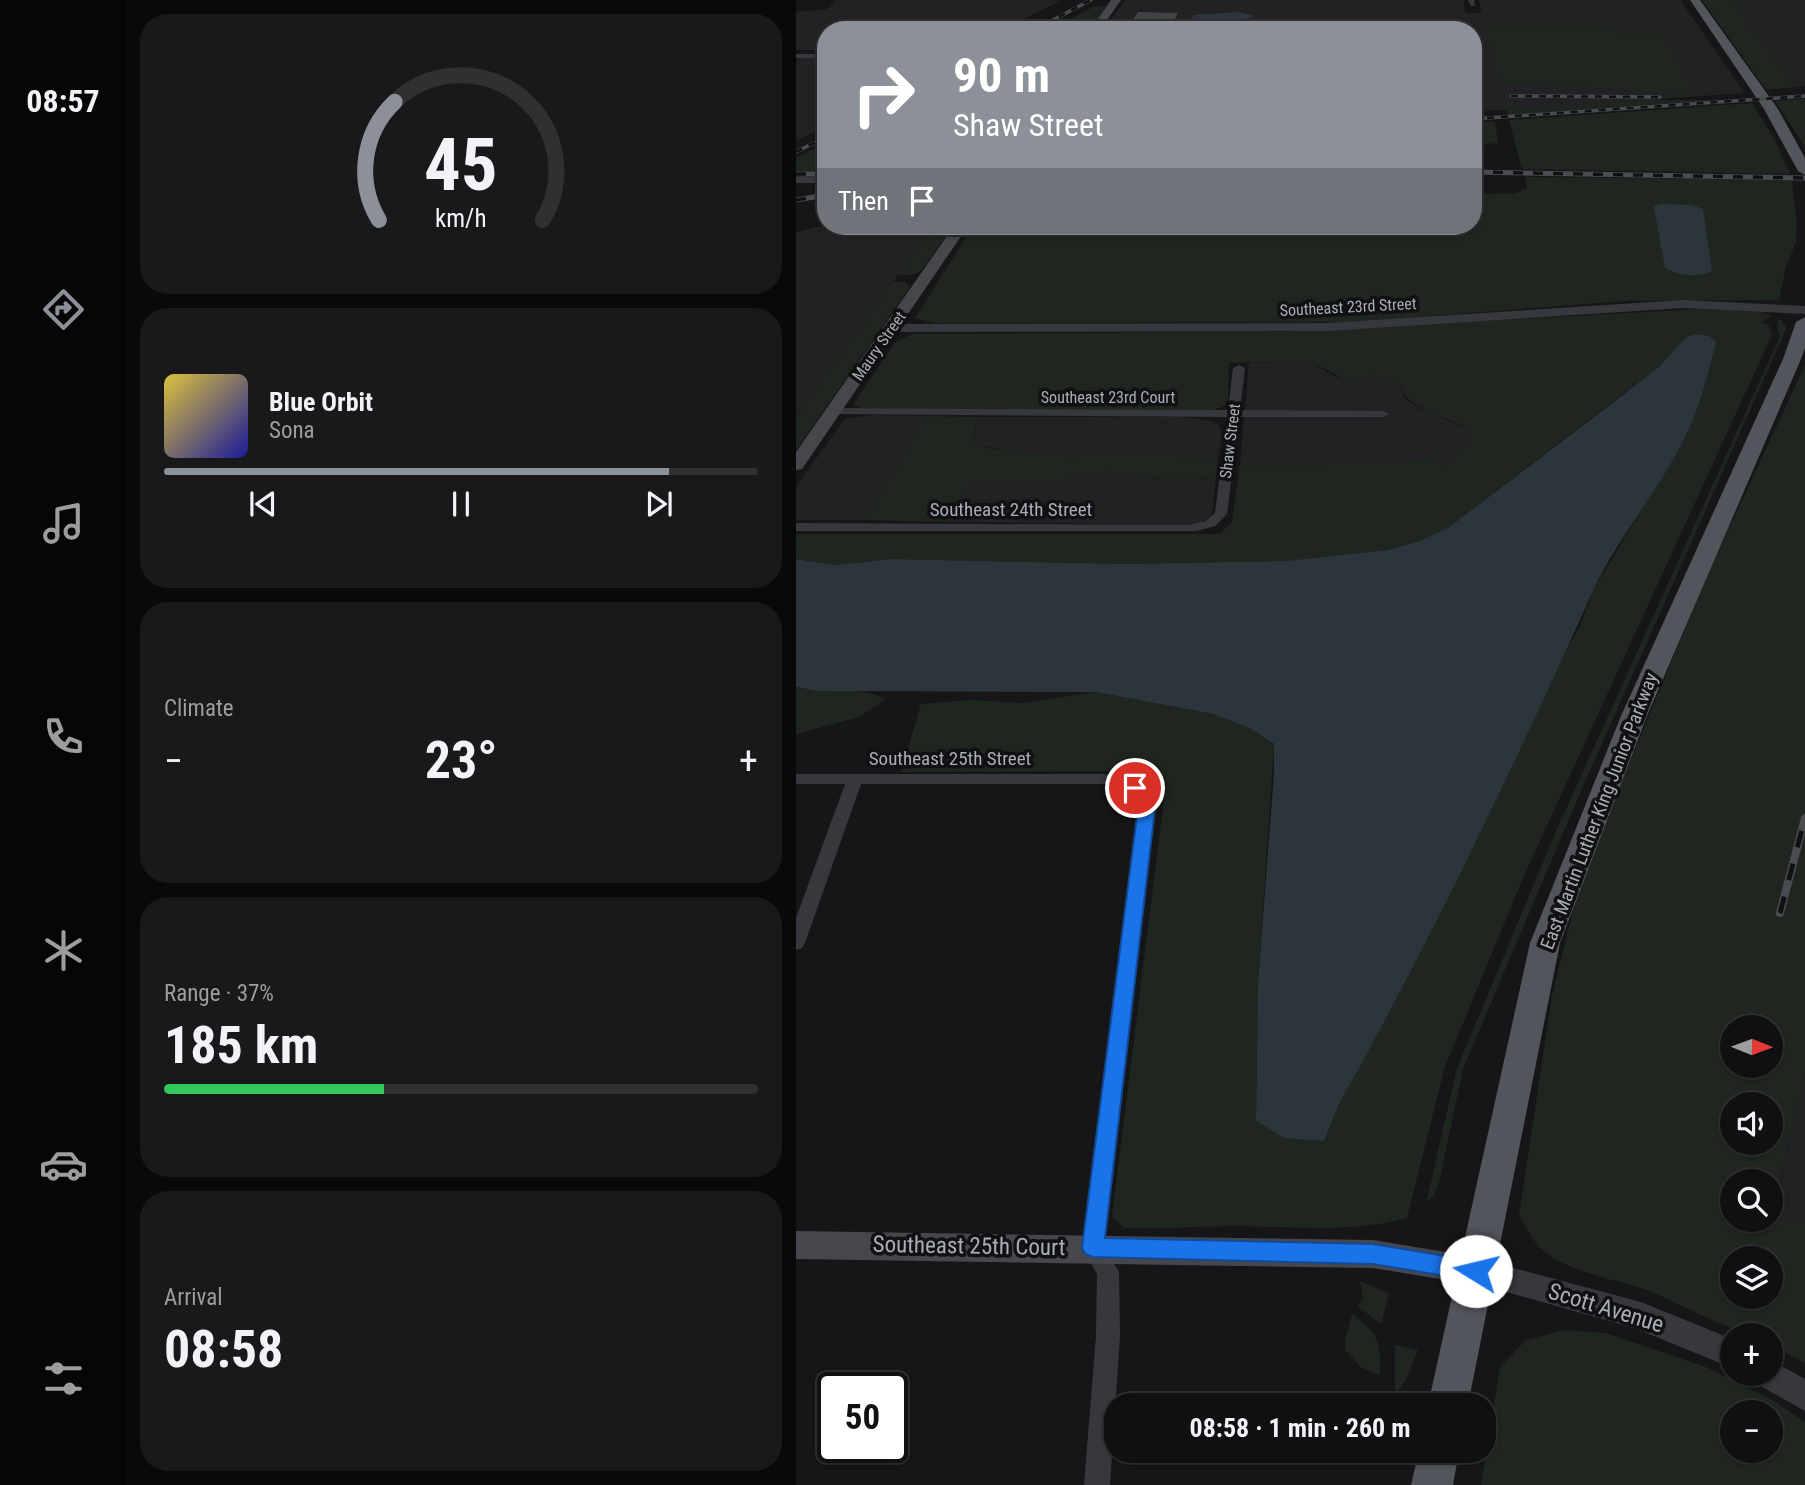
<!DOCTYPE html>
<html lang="en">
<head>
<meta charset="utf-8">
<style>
	:root { --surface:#101012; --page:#19191b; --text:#f1f3f6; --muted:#9c9d9f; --line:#303032; --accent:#8c9099 }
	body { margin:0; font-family:"Roboto Condensed",sans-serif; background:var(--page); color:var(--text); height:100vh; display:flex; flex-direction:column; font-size:26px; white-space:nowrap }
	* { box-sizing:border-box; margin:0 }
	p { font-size:23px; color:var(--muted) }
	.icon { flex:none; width:38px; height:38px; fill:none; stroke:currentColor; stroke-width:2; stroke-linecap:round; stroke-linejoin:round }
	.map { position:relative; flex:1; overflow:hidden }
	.drawer { display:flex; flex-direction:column; gap:14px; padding:14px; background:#09090a; width:670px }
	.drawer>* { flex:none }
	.hud { position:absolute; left:21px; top:21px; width:665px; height:214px; border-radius:28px; box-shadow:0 2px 5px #0004,0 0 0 2px var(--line); background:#8c9099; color:#fff; overflow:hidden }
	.needle { width:46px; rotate:91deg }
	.buttons { position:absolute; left:924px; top:1015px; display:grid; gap:14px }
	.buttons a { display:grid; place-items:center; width:63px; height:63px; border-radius:50%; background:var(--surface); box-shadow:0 2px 5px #0004,0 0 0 2px var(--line); font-size:35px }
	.speed { position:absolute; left:21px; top:1372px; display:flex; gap:14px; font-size:35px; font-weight:700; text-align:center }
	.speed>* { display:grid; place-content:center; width:91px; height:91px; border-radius:50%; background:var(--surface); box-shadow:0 2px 5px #0004,0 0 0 2px var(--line); line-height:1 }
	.speed .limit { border:4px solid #111; border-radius:10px; background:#fff; color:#111 }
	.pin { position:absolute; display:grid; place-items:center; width:60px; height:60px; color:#fff; margin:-30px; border:4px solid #fff; border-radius:50%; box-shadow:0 2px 7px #0007 }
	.me { position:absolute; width:77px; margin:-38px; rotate:279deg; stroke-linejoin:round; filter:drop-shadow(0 0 5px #0008) }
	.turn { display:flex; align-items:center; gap:24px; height:147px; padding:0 21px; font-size:32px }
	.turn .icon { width:91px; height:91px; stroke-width:2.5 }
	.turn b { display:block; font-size:49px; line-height:60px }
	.then { display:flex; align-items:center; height:66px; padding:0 21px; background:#0003; gap:14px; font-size:26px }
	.big { font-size:52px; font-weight:700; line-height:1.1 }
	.drawer .card { flex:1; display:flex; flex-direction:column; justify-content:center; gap:10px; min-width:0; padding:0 24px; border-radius:28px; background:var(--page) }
	.drawer .dial { align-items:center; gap:0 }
	.dial svg { height:182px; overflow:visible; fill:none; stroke:var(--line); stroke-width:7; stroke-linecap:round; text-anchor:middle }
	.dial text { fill:var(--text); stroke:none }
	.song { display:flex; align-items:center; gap:21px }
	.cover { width:84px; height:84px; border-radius:10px; background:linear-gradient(135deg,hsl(50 70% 55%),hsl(240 70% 35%)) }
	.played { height:7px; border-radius:4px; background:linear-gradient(90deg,var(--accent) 85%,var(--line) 85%) }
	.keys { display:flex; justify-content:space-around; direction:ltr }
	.heat { display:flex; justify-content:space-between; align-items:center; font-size:38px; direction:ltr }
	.charge { height:10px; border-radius:5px; background:linear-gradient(90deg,#34c759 37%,var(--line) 0) }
	.trip { position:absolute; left:308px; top:1393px; width:392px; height:70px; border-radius:28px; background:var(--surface); box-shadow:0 2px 5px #0004,0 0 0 2px var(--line); font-weight:700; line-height:70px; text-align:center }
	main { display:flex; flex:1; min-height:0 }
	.tabs { display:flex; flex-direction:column; width:126px; justify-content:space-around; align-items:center; background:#060607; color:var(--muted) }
	.tabs .icon { width:49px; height:49px }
	.tabs .selected { color:var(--accent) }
	.tabs b { font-size:32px; color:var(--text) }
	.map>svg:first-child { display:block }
	.built { fill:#222225 }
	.green { fill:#1e261f; fill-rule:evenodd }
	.water { fill:#2c353c }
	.building { fill:#404145 }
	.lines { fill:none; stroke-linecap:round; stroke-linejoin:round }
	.minor { fill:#37383d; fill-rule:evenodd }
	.tertiary { fill:#37383d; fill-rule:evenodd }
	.secondary { fill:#45474d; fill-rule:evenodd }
	.primary { fill:#53555c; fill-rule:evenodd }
	.rail-far2-casing { stroke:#4a4c52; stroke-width:3.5 }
	.rail-far1-casing { stroke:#4a4c52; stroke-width:5 }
	.rail-casing { stroke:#4a4c52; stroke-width:8 }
	.rail-far2 { stroke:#111113; stroke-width:2.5; stroke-dasharray:7; stroke-linecap:butt }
	.rail-far1 { stroke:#111113; stroke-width:3.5; stroke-dasharray:10; stroke-linecap:butt }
	.rail { stroke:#111113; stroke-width:5; stroke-dasharray:17; stroke-linecap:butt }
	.route { fill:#1a73e8; stroke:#114b97; stroke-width:2 }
	.labels { text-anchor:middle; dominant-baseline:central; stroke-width:7; stroke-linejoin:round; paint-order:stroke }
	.far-street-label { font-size:16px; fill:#a8adb8; stroke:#111113 }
	.street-label { font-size:19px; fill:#a8adb8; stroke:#111113 }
	.near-street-label { font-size:23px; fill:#a8adb8; stroke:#111113 }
</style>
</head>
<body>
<main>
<nav class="tabs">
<b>08:57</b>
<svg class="icon selected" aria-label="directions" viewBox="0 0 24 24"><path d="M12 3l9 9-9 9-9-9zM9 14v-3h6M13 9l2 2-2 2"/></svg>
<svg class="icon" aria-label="music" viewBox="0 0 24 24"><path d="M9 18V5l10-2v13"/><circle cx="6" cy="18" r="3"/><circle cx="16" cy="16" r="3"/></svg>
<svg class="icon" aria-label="phone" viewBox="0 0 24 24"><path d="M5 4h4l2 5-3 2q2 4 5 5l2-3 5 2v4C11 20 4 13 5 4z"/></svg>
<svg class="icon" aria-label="climate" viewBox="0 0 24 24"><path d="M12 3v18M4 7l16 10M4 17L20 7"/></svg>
<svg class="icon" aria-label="car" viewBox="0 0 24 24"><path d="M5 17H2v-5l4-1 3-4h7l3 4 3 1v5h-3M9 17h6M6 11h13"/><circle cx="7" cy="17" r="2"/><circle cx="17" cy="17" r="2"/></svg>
<svg class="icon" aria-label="filters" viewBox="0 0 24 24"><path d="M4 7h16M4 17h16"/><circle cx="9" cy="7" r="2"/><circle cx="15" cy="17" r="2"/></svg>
</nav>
<section class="drawer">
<div class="card dial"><svg viewBox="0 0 100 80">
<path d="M14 69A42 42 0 1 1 86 69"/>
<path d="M14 69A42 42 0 0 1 21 17" stroke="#8c9099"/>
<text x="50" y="56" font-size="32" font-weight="700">45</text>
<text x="50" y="72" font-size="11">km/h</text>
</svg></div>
<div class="card">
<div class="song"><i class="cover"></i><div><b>Blue Orbit</b><p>Sona</p></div></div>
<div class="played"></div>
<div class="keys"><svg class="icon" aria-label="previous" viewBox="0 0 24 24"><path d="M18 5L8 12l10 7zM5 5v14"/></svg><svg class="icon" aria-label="pause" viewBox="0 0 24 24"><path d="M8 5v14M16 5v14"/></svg><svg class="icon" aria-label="next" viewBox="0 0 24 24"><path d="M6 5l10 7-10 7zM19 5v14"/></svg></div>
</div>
<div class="card"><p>Climate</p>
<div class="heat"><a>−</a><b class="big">23°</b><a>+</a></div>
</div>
<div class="card"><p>Range · 37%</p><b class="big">185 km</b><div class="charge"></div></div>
<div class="card"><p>Arrival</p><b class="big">08:58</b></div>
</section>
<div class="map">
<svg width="1009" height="1485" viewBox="0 0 1009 1485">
	<rect width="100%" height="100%" fill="#161618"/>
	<path class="built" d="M40,0H255L264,1L206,30H30V50H0V12L31,9Z
		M329,0H667L670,13H686L683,0H884L949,93L677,112V30H308Z
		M948,0H1009V86L1001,87L936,3H950Z
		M3,58H30V126L0,141V61Z
		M30,225L137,226L0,417V232Z
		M513,361L540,377L574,375L603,384L609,399L626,410L673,429L676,440L649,467L639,460L508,465L444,464L453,363Z
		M76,415L140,416L127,419L104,464L68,520H0V486L49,419Z
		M172,417H386L414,421L423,425L426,435L422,460L402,456L323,459L241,455L176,445L180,428Z
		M282,471H313L365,480L420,478L416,514L403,524L391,525L157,522L173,479H268Z
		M1009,1075V1223H974L975,1220Z"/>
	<path class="green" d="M906,0H948L950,3L937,4L1001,87L970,90Z
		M310,6L294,30H253L297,7Z
		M688,25L817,26L822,33L869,34L896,94L831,93L827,88L705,84Z
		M1009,99V147L979,101Z
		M850,100H920L712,115L710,109Z
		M956,103L978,138L994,174L726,169L713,120Z
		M699,121L702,143L680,145L677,122Z
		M30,143V171H0V158Z
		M729,177L996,180L1001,225L1000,242L990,267L983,300L829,301L557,322L137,323L119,318L177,226H677V194L719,193L731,189Z
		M137,226H157L125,271L115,275H102Z
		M97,282H109L114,287L0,450V417Z
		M903,309L958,311L976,315L966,322L973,326L976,335L727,878L649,1067L611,1218C553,1234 494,1226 435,1226C399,1226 364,1230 328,1228L316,1216L368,799C359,781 347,776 328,771L105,772L125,704L173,700L227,703L300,692L417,714L455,729L478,745L462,983L460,1121L528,1141L543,1104L681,839L759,670L783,628L798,589L891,433L889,338L864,366L653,527L624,541L591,550L489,561L331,564L96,559L40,565L0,559V534H424L436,522L444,464L508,465L639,460L649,467L676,440L673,429C646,413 617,416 603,384L574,375L555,382L513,361L433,363L432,399L429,406L418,410L65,408L58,406V403L100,341L117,334L486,332Z
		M983,318L991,327L785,791L667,1069L643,1183L638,1195L630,1203L661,1068L760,831L984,336L981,327Z
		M1009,365V1075L975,1219V1181H936V1220L1009,1223V1364L975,1344V1335C933,1335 892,1306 853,1291C823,1280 778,1273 751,1254C738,1244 731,1229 723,1215L756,996L784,882L914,569ZM936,1027H975V1066H936ZM936,1104H975V1143H936ZM936,1258H975V1297H936Z
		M140,416L172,417L179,421L177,445L190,448L280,457L402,456L422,460L420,478L366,480L313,471H282L268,479H174L157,522L68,520L104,464L127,419Z
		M0,687C30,693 62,686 90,699L63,717L0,734Z
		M564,1281L593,1293L585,1324L561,1306L567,1298Z
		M556,1314C583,1333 585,1343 584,1375L566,1368L549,1350V1340Z
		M768,1330L810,1333L910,1367L978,1401L1009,1422V1485H685L704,1367L730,1340ZM936,1412H975V1451H936Z
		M599,1345L622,1350L611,1378L599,1395Z"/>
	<path class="water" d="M442,12L459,16L429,26L425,30H389L398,15Z
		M863,204L896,205L907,209L916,271C901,278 884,276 869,268L858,207Z
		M899,334L913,336L920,341C913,372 905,402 892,431C866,487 823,535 797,591C719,764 636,938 543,1104L528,1141L489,1138L460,1121L462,983L478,773V744L455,729L417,714L300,692L23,691L0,687V559L40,565L96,559L331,564L489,561L591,550L624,541L653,527L810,408L864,366L889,338Z"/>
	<path class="building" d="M342,12L382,13L373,30H330Z"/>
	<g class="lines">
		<path class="minor" d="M672,0H678L679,6H675Z
			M0,54H30V58H0Z
			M0,177H30V183H0Z
			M443,365L449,368L444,410L587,411L593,414L587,417H443L431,514L419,526L401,531H0V523L392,525L409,521L419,513L431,417L37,414L31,411L37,408L432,410L437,368Z
			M0,774H308C332,777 351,783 358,808L308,1247L323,1272L324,1336L314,1485H288L300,1336L301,1274L286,1248L342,808C337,791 325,786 308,784H65L9,943L6,948L0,950V918L49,784H0Z"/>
		<path class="tertiary" d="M887,300L1009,306V314L887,308L532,331L96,332L89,328L96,324L532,323Z
			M680,1258L845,1302L936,1339V1368L841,1329L669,1280L665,1271L669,1262Z
			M975,1360L1009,1379V1411L961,1384L956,1374H975Z"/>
		<path class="secondary" d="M315,0H325L304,30H294Z
			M158,226H172L6,469L0,470V452Z
			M0,1231L577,1240L680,1257L691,1261L696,1271L691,1281L680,1285L577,1268L0,1259Z"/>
		<path class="primary" d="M894,0H904L982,109L1009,158V175L1002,171L968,109Z
			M1009,317V348L1005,359L851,716L764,943L672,1405H632L734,943L825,716L987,359L1000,322Z
			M623,1451H663L657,1485H615Z"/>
		<g class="rail-far2-casing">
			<path id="rail-far2" d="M238,30L295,0
				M715,96L864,97
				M677,119L1009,96
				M0,152L30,137"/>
		</g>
		<g class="rail-far1-casing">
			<path id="rail-far1" d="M677,172L1009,178
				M0,174H30
				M0,200L30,195"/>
		</g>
		<g class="rail-casing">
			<path id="rail" d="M984,913L1009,818"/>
		</g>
		<use href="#rail-far2" class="rail-far2"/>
		<use href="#rail-far1" class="rail-far1"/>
		<use href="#rail" class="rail"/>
	</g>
	<path class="route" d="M339,782C351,785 356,796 359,808L309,1238L577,1244L680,1261L688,1264L691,1271L688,1278L680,1281L577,1264L297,1257L289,1254L286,1248L342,808L340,799L330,788Z"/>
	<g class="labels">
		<g class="far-street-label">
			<text transform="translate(552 307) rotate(-3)">Southeast 23rd Street</text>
			<text transform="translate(83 346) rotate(-55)">Maury Street</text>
			<text x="312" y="397">Southeast 23rd Court</text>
			<text transform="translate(434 441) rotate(-83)">Shaw Street</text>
		</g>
		<g class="street-label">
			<text x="215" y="509">Southeast 24th Street</text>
			<text x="154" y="758">Southeast 25th Street</text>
			<text transform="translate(803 811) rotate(-69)">East Martin Luther King Junior Parkway</text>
		</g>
		<g class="near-street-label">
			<text transform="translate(173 1246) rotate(1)">Southeast 25th Court</text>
			<text transform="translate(810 1308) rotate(17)">Scott Avenue</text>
		</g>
	</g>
</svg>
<div class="buttons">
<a><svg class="needle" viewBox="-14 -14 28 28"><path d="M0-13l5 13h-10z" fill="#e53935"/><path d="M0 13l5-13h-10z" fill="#9c9d9f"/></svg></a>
<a><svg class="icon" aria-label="sound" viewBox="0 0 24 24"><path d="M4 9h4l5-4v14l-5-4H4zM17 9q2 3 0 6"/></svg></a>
<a><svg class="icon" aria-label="search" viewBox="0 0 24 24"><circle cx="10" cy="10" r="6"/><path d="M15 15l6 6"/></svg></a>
<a><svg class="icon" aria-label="layers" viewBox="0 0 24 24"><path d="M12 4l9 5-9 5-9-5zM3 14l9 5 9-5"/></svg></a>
<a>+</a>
<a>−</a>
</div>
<div class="speed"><div class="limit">50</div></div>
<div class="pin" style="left:339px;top:788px;background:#d93025"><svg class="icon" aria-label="arrive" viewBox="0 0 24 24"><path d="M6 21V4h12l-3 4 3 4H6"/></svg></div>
<svg class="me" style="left:680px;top:1271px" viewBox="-20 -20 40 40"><circle r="19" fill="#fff"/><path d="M0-13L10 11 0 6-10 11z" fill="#1a73e8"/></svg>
<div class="trip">08:58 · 1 min · 260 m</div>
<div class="hud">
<div class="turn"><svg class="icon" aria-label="right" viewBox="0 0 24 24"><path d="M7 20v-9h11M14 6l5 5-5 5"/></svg><div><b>90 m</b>Shaw Street</div></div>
<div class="then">Then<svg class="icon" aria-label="arrive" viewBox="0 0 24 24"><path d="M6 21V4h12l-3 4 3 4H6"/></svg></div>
</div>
</div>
</main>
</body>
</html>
